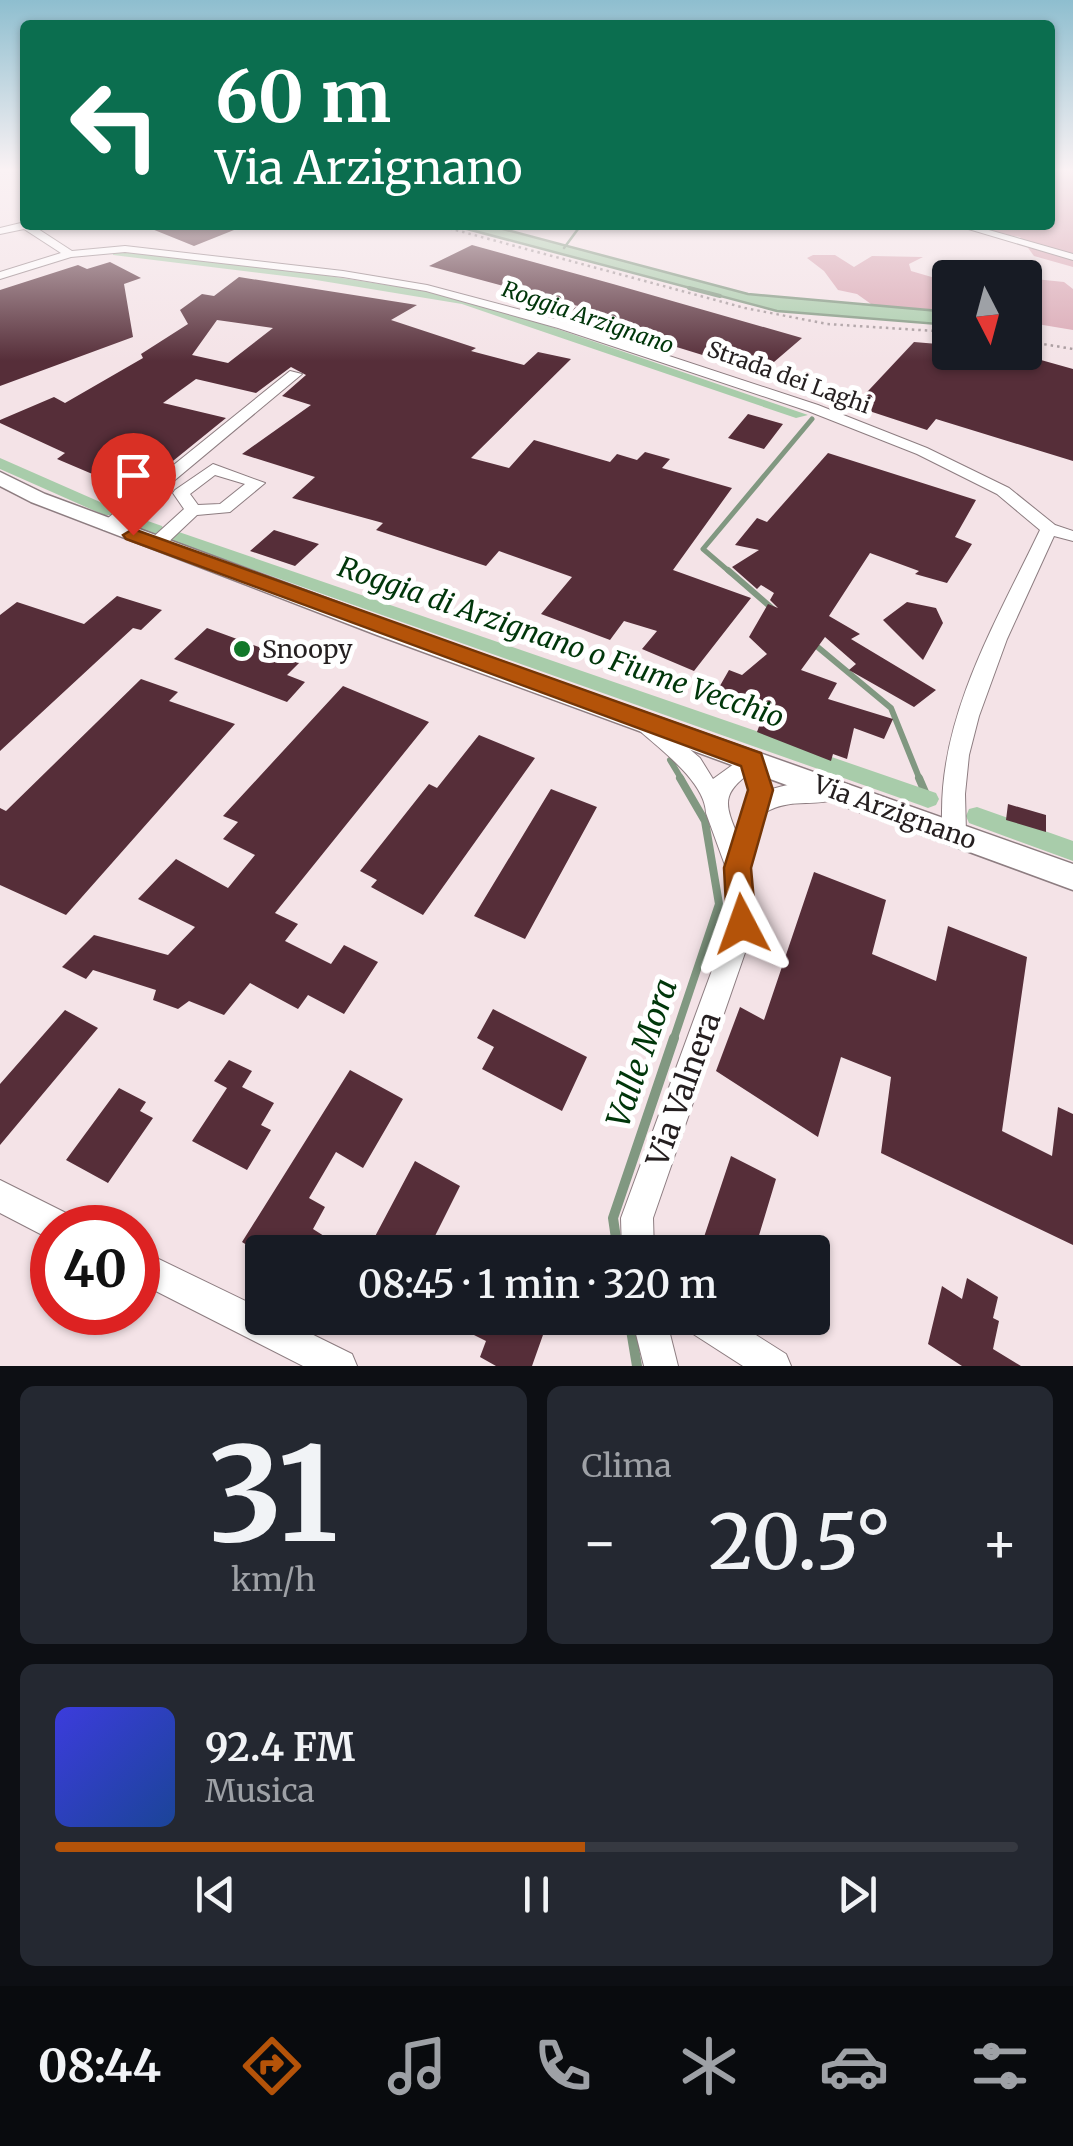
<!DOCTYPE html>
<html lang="it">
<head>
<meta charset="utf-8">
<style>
	:root { --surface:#171b24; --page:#242831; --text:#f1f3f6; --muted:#9ea1a6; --line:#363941; --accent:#b45309 }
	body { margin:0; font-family:Merriweather,serif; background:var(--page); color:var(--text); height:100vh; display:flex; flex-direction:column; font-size:38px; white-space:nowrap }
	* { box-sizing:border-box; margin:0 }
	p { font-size:32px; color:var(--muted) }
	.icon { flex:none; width:55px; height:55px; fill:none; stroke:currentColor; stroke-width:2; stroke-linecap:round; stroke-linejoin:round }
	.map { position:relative; height:1366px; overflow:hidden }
	.panel { display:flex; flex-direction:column; gap:20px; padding:20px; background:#0d0f14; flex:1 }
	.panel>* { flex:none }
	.top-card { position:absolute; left:20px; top:20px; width:1035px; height:210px; border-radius:10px; box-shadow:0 2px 8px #0004; background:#0b6e4f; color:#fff; overflow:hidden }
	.needle { width:65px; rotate:174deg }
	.buttons { position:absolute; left:932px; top:260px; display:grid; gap:20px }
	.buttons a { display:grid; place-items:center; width:110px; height:110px; border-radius:10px; background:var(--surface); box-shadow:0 2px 8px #0004; font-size:50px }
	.speed { position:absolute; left:30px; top:1205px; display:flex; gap:20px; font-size:50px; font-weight:700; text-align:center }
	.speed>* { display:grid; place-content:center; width:130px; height:130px; border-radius:50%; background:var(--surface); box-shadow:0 2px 8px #0004; line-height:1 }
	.speed .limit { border:15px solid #d22; background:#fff; color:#111 }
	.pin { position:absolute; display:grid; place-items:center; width:85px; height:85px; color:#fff; margin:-102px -42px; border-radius:50% 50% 50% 0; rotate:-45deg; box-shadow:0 0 10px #0007 }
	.pin .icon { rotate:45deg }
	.me { position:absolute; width:110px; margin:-55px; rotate:356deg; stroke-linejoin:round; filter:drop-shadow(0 0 8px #0008) }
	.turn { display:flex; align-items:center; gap:35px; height:210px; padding:0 30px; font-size:45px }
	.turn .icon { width:130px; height:130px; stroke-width:2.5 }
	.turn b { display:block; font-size:70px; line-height:85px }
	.big { font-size:75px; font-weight:600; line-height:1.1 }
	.panel .tile { flex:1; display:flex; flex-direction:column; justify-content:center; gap:15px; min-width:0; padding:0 35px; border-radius:15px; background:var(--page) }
	.panel .dial { align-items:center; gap:0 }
	.dial b { font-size:130px; line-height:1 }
	.song { display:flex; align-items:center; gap:30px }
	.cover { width:120px; height:120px; border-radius:15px; background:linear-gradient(135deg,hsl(240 70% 55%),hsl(220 70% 35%)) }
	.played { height:10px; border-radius:5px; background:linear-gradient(90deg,var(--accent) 55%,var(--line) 55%) }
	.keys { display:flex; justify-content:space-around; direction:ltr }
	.heat { display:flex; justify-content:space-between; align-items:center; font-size:55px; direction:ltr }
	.panel .tiles { flex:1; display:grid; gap:20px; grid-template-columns:1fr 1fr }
	.tile:last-child { grid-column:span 2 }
	.trip { position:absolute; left:245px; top:1235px; width:585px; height:100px; border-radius:10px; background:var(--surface); box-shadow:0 2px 8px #0004; font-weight:600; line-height:100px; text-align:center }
	.tab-bar { display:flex; height:160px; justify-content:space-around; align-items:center; background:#090b0e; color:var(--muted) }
	.tab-bar .icon { width:70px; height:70px }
	.tab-bar .current { color:var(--accent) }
	.tab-bar b { font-size:45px; color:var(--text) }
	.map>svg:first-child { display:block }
	.forest { fill:#d9a7b3 }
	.water { fill:#a8ccaa; stroke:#819881; stroke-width:2.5 }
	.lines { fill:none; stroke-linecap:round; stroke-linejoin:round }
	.stream-far5 { stroke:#819881; stroke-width:2.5 }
	.stream-far4 { stroke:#819881; stroke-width:4 }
	.stream-far3 { stroke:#819881; stroke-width:5 }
	.stream-far2 { stroke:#819881; stroke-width:6 }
	.stream-far1 { stroke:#819881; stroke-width:8 }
	.stream { stroke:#819881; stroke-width:10 }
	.canal { fill:#a8ccaa; fill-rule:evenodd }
	.building { fill:#562e39; fill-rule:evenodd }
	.minor-casing { stroke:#8d7d81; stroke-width:2 }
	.major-casing { stroke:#8d7d81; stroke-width:3 }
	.path { stroke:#a5989b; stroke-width:2.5; stroke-dasharray:2.5 4; stroke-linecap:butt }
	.minor { fill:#fff; fill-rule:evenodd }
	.major { fill:#fff; fill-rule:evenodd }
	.route { fill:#b45309; stroke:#753606; stroke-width:2.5 }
	.poi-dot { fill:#12782a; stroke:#fff; stroke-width:4 }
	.labels { text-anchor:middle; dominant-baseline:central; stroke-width:10; stroke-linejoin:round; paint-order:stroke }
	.far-water-label { font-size:22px; font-style:italic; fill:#00360a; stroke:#fff }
	.far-street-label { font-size:22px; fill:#251f20; stroke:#fff }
	.poi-label { font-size:25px; fill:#251f20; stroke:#fff; text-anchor:start }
	.street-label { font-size:25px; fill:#251f20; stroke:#fff }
	.water-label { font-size:28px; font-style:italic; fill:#00360a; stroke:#fff }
	.near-street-label { font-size:30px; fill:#251f20; stroke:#fff }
	.near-water-label { font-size:32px; font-style:italic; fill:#00360a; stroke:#fff }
</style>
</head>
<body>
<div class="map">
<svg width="1073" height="1366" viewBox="0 0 1073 1366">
	<rect width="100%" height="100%" fill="#f4e3e7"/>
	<path class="forest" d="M1050,169H1073V267L1034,256L1020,237L951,225H1050Z
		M813,255H835L854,267L872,256L923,257L909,264L911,271L942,280L950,278V312L885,309L871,304L857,294L838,290L824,271L807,258Z
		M1025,278L1064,282L1073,289V330L1025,322Z"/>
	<path class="water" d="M452,225H488L748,294L950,312V325L777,311Z"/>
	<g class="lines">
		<path class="stream-far5" d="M564,248L581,225"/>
		<path class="stream-far4" d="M689,288L720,296"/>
		<path class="stream-far3" d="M731,573L703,549L812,419"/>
		<path class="stream-far2" d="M728,570L774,610
			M814,644L891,708L920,780
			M670,760L682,780"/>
		<path class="stream-far1" d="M919,778L928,799
			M673,1041L719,904L705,821L680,778"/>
		<path class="stream" d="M618,1252L613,1218L674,1038
			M629,1318L637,1366"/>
		<path class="canal" d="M117,250L310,273L464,297L808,415L796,418L462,304L310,279L113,255V251Z
			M0,458L116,509L118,512L116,515H104L0,469Z
			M128,514L162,526L164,530L156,535L122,522V516Z
			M176,531L936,793L939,799L936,805L928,808L920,805L170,540V532Z
			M977,807L1073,841V861L969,823L966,816L969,809Z"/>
	</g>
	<path class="building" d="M142,225H244V226L194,246Z
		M472,245L613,284L802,338L761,373L566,313L578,306L429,266Z
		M110,262L141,278L124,284L133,337L0,386V290L78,265L87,269Z
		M239,277L417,305L391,320L476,348L471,351L524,365L538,352L571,359L471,458L509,468L534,440L610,462L617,454L637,460L645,452L670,459L662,468L732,488L673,570L751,598L694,671L642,649L657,631L624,621L610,640L541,614L572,577L499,551L486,566L376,530L383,523L292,498L315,477L242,454L311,405L282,396L306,375L291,367L256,393L196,379L163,403L226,418L163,469L151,465L123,487L57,459L65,453L0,423V420L54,397L65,403L143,358L141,354L188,324L180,310L202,294L214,296ZM217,320L273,328L228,363L192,355Z
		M914,342L950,345V352H1012L1073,369V461L936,419L927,430L854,406Z
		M748,414L783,424L764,449L728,438Z
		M828,453L976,500L955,537L972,544L947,583L915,574L919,571L870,553L829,616L860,634L851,639L936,690L914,707L849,670L856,664L825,637L801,670L837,683L828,699L893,719L884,739L854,728L847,759L833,754L831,761L757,732L765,710L717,691L729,670L742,675L767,654L749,637L768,604L778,608L770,600L774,593L761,585L757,589L732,567L759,550L735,545L757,518L767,522Z
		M274,530L319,544L295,566L250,551Z
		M117,596L162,610L141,630L133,628L0,751V615L17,602L84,624Z
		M907,602L936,608L943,623L923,660L883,620Z
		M207,628L300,662L287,675L305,682L287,702L174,659Z
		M141,679L178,692L169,701L235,724L66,915L0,885V808L6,811Z
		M343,686L429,722L275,913L298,924L285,941L331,964L344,945L378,962L344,1014L308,995L298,1009L250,983L224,1015L189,1001L178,1009L153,1000L156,990L93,970L86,979L62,967L94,935L168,955L195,927L138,899L176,859L228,888L255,855L223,839L238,822L223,816Z
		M479,735L535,758L423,915L371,887L377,880L360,871L429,784L437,788Z
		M551,789L597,807L525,939L474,916Z
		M1008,804L1046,815V832L1006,820Z
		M814,872L886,900L872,954L936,981L948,926L1027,957L1002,1131L1052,1156L1058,1107L1073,1114V1245L881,1153L891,1077L841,1057L818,1137L716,1071L740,1007L764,1020Z
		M493,1009L587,1057L562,1111L482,1069L494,1047L477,1038Z
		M65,1010L98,1028L0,1145V1084Z
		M229,1060L252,1071L242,1087L274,1103L261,1125L271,1130L247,1170L192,1141L227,1088L214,1081Z
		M350,1070L403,1099L363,1168L336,1152L309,1198L325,1207L313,1229L324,1236L314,1252H258L242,1242Z
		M119,1088L146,1102L140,1111L153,1118L108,1183L66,1160Z
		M731,1156L776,1179L754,1252H699Z
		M415,1161L460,1186L427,1252H384L371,1244Z
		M967,1278L998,1297L993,1318L999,1321L993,1349L1021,1366H962L928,1344L942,1286L962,1299Z
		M467,1318H549L532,1366H496L480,1357L486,1341L462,1329Z"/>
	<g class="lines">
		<g class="minor-casing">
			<path id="minor" d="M25,222V225H32L72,251L125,246L343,271L427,285L566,322L818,405L927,448L1009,488L1055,525L1073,531V541L1054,536L1007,639L979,716L969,755L965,794L966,834L962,841L954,844L946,841C941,831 942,822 942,811C942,711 998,618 1040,530L997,494L917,454L808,411L558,328L426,291L343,277L125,252L71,257L0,279V272L61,253L24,229L0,234V228Z
				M955,225H971L1073,254V260Z
				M290,371L302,374L115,530H103V522Z
				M213,464L265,483L230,512L197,515L162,548H150V540L184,509L173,493L175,490ZM215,475L245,484L220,504L198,505L190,494Z
				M647,717L654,719L700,758L713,779L752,751L760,753L772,789C793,782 815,780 837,787L840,793L837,799C812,807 790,798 766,812L750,868L755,924L653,1218L654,1252H622L621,1218L729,924L726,868L706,813C705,782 661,750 640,731L637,725L640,719ZM746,776L750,791L737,834C726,807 721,795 746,776Z
				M0,1180L74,1217L79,1228H52V1240L0,1213Z
				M138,1249L262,1309V1318H279L352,1354L357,1366H303L138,1282Z
				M632,1318H666L678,1366H644Z
				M682,1318H729L786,1354L791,1366H743L687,1330Z"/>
		</g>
		<g class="major-casing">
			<path id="major" d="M0,472L45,494L393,623L1073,864V890L377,635L31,502L0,486Z"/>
		</g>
		<path class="path" d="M437,225L745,308L827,324L950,332
			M1025,341L1073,349"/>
		<use href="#minor" class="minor"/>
		<use href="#major" class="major"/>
	</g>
	<linearGradient id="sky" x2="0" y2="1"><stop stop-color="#8ebecf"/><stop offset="0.47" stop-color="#faf2f4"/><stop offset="1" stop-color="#faf2f4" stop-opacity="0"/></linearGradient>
	<rect width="1073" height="361" fill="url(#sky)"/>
	<path class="route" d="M133,529L761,753L773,790L751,868L756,924L752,933L742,937L731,933L727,924L724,868L748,790L741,766L126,539L123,535Z"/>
	<circle class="poi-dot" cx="242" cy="649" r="10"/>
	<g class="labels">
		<g class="far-water-label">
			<text transform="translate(588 317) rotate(19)">Roggia Arzignano</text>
		</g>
		<g class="far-street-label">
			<text transform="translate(789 377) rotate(20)">Strada dei Laghi</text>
		</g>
		<g class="poi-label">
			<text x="262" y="649">Snoopy</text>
		</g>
		<g class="street-label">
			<text transform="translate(895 812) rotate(20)">Via Arzignano</text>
		</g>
		<g class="water-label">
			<text transform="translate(561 642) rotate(19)">Roggia di Arzignano o Fiume Vecchio</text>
		</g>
		<g class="near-street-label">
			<text transform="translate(683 1089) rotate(-70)">Via Valnera</text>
		</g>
		<g class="near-water-label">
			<text transform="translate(642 1053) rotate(-71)">Valle Mora</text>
		</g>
	</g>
</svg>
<div class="buttons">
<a><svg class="needle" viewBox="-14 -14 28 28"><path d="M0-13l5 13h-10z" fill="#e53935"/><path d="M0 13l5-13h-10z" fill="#9ea1a6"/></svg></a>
</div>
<div class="speed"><div class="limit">40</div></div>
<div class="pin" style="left:133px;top:535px;background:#d93025"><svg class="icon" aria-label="arrive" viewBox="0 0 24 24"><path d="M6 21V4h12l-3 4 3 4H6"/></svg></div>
<svg class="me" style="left:742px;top:924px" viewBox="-20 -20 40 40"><path d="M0-17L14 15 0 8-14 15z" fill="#b45309" stroke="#fff" stroke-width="4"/></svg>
<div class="trip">08:45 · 1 min · 320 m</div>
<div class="top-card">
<div class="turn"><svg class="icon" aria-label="left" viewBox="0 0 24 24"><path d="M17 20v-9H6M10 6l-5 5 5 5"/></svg><div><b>60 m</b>Via Arzignano</div></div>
</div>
</div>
<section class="panel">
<div class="tiles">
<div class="tile dial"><b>31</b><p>km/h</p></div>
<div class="tile"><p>Clima</p>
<div class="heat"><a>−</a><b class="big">20.5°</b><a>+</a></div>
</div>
<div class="tile">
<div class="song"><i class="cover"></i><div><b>92.4 FM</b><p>Musica</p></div></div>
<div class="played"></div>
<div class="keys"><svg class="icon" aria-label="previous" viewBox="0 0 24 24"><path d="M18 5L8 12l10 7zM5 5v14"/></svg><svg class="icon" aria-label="pause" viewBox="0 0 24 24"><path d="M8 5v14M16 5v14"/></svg><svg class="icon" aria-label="next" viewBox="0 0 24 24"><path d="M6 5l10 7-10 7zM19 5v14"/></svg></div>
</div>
</div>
</section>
<nav class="tab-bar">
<b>08:44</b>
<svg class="icon current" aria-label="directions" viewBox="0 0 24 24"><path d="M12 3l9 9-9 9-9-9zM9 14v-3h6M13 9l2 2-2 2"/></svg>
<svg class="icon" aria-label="music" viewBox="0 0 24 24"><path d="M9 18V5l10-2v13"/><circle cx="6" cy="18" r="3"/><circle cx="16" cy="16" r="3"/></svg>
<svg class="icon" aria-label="phone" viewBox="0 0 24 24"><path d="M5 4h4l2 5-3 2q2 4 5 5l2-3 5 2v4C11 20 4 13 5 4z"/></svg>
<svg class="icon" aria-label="climate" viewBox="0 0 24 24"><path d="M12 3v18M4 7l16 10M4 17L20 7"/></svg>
<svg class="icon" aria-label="car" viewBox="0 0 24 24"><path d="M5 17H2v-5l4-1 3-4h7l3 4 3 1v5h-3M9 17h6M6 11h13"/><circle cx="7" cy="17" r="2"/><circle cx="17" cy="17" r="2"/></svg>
<svg class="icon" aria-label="filters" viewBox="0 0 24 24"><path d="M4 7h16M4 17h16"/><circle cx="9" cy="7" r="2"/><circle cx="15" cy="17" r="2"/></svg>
</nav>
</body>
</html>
